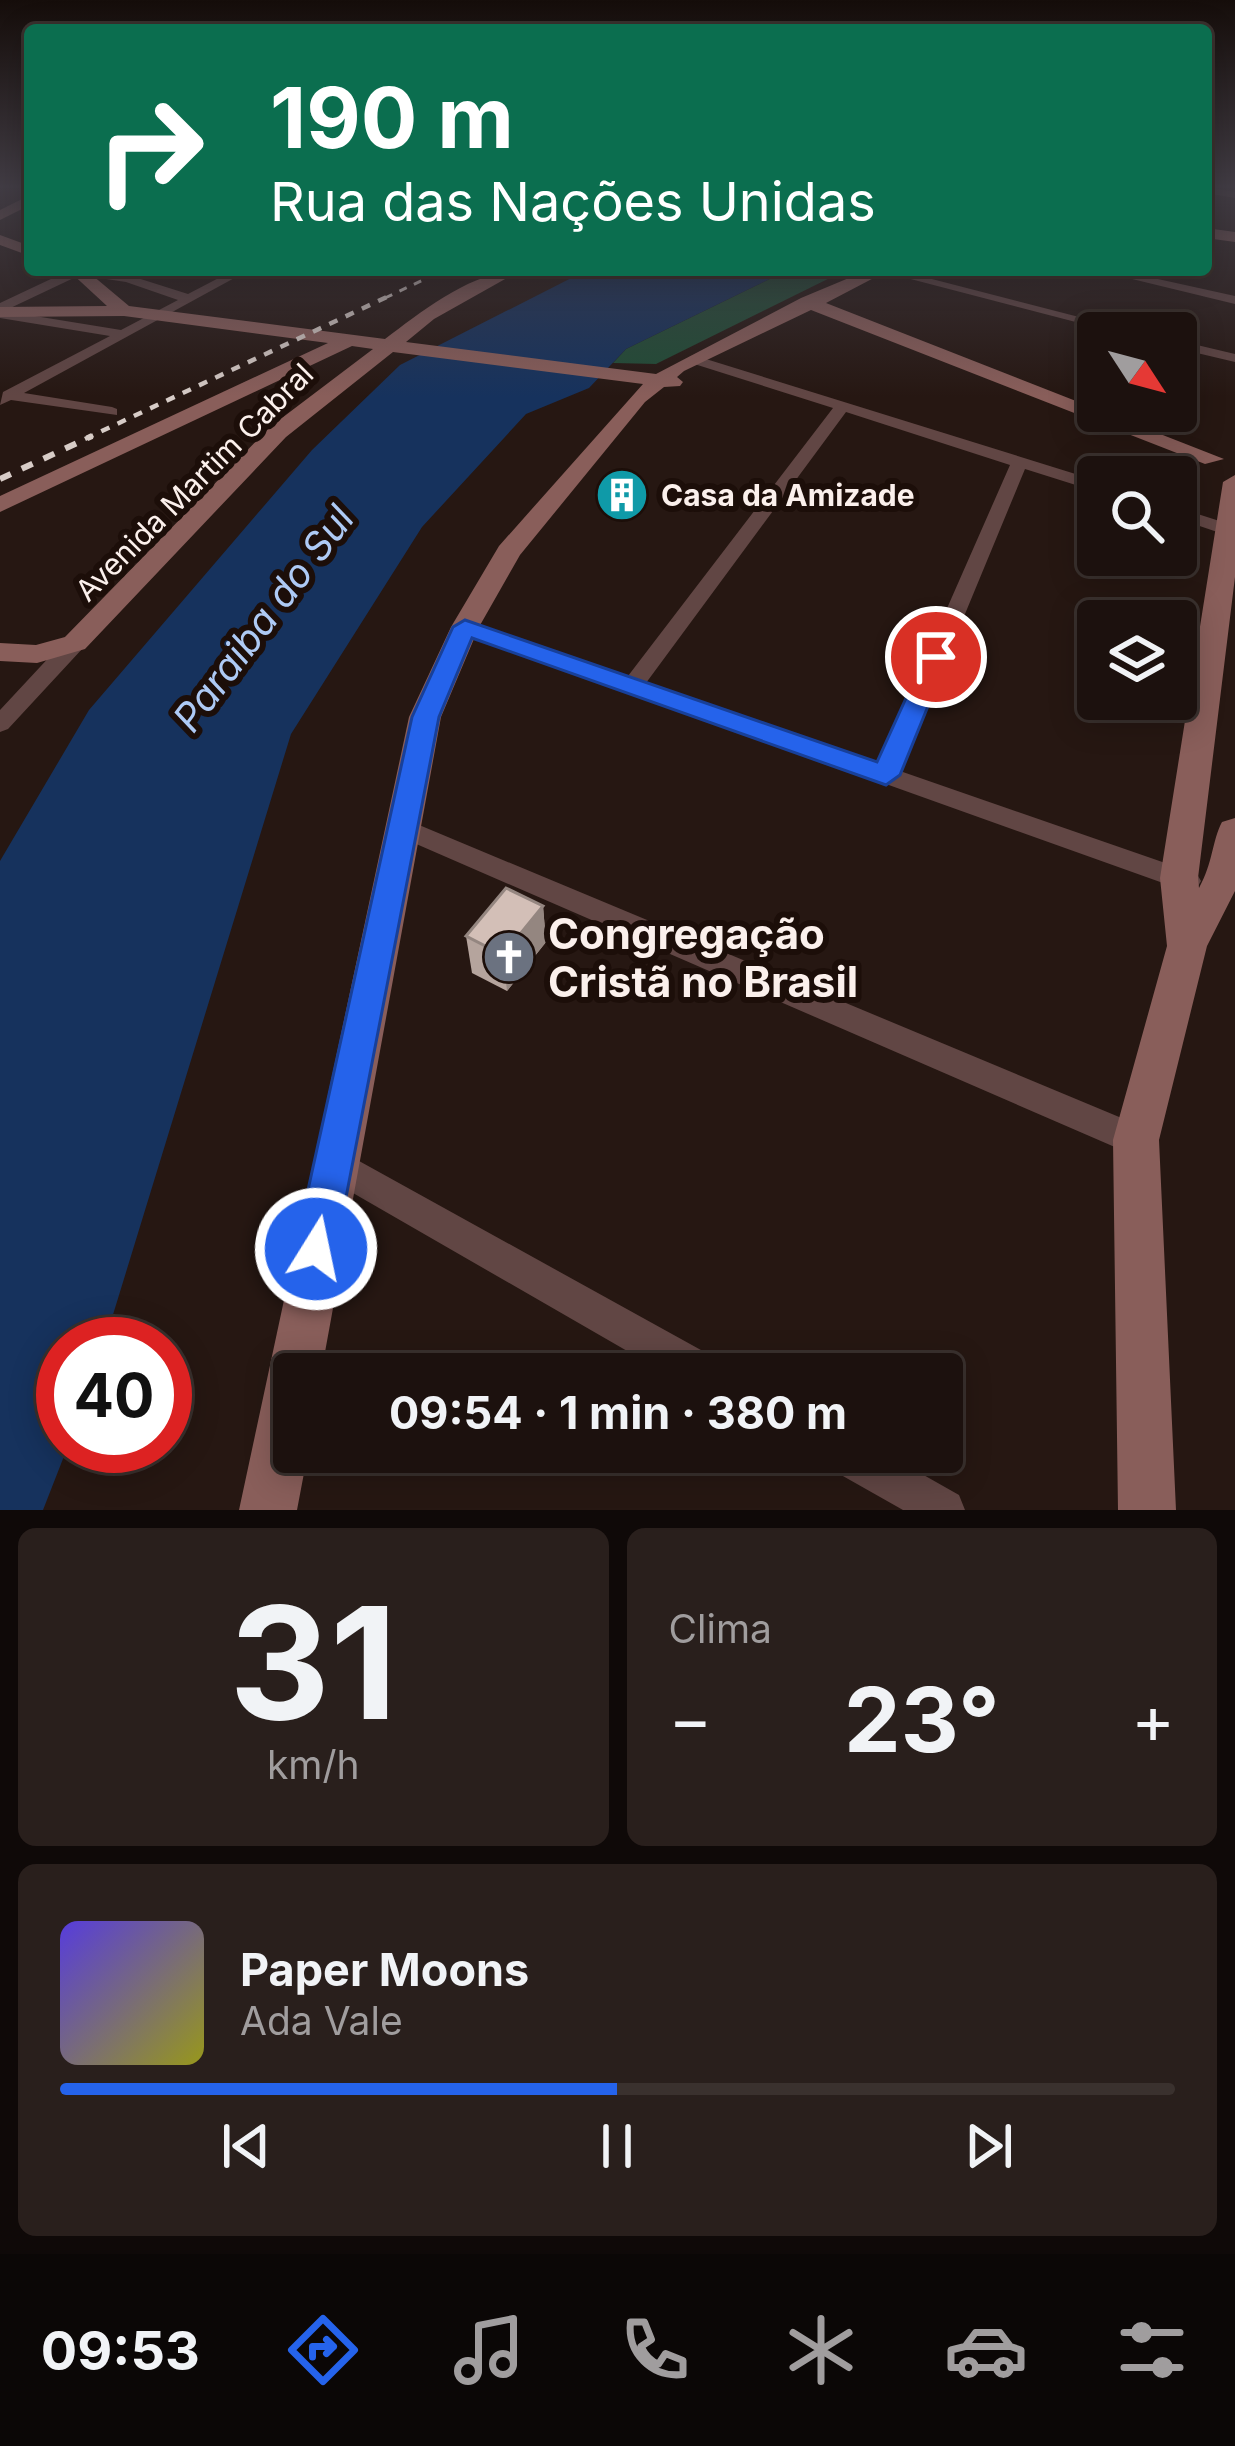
<!DOCTYPE html>
<html lang="pt">
<head>
<meta charset="utf-8">
<style>
	:root { --surface:#1c110e; --page:#291f1c; --text:#f1f3f6; --muted:#a09d9e; --line:#3a312e; --accent:#2563eb }
	body { margin:0; font-family:Inter,sans-serif; background:var(--page); color:var(--text); height:100vh; display:flex; flex-direction:column; font-size:45px; white-space:nowrap }
	* { box-sizing:border-box; margin:0 }
	p { font-size:39px; color:var(--muted) }
	.icon { flex:none; width:66px; height:66px; fill:none; stroke:currentColor; stroke-width:2; stroke-linecap:round; stroke-linejoin:round }
	.map { position:relative; height:1510px; overflow:hidden }
	.sheet { display:flex; flex-direction:column; gap:18px; padding:18px; background:#0f0908; flex:1 }
	.sheet>* { flex:none }
	.hud { position:absolute; left:24px; top:24px; width:1188px; height:252px; border-radius:12px; box-shadow:0 6px 30px #0003,0 0 0 3px var(--line); background:#0b6e4f; color:#fff; overflow:hidden }
	.needle { width:78px; rotate:126deg }
	.fabs { position:absolute; left:1077px; top:312px; display:grid; gap:24px }
	.fabs a { display:grid; place-items:center; width:120px; height:120px; border-radius:12px; background:var(--surface); box-shadow:0 6px 30px #0003,0 0 0 3px var(--line); font-size:60px }
	.speed { position:absolute; left:36px; top:1317px; display:flex; gap:24px; font-size:60px; font-weight:700; text-align:center }
	.speed>* { display:grid; place-content:center; width:156px; height:156px; border-radius:50%; background:var(--surface); box-shadow:0 6px 30px #0003,0 0 0 3px var(--line); line-height:1 }
	.speed .limit { border:18px solid #d22; background:#fff; color:#111 }
	.pin { position:absolute; display:grid; place-items:center; width:102px; height:102px; color:#fff; margin:-51px; border:6px solid #fff; border-radius:50%; box-shadow:0 3px 12px #0007 }
	.me { position:absolute; width:132px; margin:-66px; rotate:10deg; stroke-linejoin:round; filter:drop-shadow(0 0 9px #0008) }
	.turn { display:flex; align-items:center; gap:42px; height:252px; padding:0 48px; font-size:54px }
	.turn .icon { width:156px; height:156px; stroke-width:2.5 }
	.turn b { display:block; font-size:84px; line-height:102px }
	.big { font-size:90px; font-weight:700; line-height:1.1 }
	.sheet .tile { flex:1; display:flex; flex-direction:column; justify-content:center; gap:18px; min-width:0; padding:0 42px; border-radius:18px; background:var(--page) }
	.sheet .dial { align-items:center; gap:0 }
	.dial b { font-size:156px; line-height:1 }
	.song { display:flex; align-items:center; gap:36px }
	.cover { width:144px; height:144px; border-radius:18px; background:linear-gradient(135deg,hsl(250 70% 55%),hsl(60 70% 35%)) }
	.played { height:12px; border-radius:6px; background:linear-gradient(90deg,var(--accent) 50%,var(--line) 50%) }
	.keys { display:flex; justify-content:space-around; direction:ltr }
	.heat { display:flex; justify-content:space-between; align-items:center; font-size:66px; direction:ltr }
	.sheet .tiles { flex:1; display:grid; gap:18px; grid-template-columns:1fr 1fr }
	.tile:last-child { grid-column:span 2 }
	.trip { position:absolute; left:273px; top:1353px; width:690px; height:120px; border-radius:12px; background:var(--surface); box-shadow:0 6px 30px #0003,0 0 0 3px var(--line); font-weight:700; line-height:120px; text-align:center }
	.tabs { display:flex; height:192px; justify-content:space-around; align-items:center; background:#0b0706; color:var(--muted) }
	.tabs .icon { width:84px; height:84px }
	.tabs .on { color:var(--accent) }
	.tabs b { font-size:54px; color:var(--text) }
	.map>svg:first-child { display:block }
	.green { fill:#214c36 }
	.water { fill:#16325d }
	.lines { fill:none; stroke-linecap:round; stroke-linejoin:round }
	.street { fill:#614644; fill-rule:evenodd }
	.secondary { fill:#895e5a; fill-rule:evenodd }
	.rail-far2 { stroke:#d7ccc7; stroke-width:3; stroke-dasharray:8 8; stroke-linecap:butt }
	.rail-far1 { stroke:#d7ccc7; stroke-width:4.5; stroke-dasharray:9 9; stroke-linecap:butt }
	.rail { stroke:#d7ccc7; stroke-width:6; stroke-dasharray:12 12; stroke-linecap:butt }
	.wall { fill:#b5a49d }
	.shaded-wall { fill:#948680 }
	.building { fill:#d3bfb7; stroke:#948680; stroke-width:3 }
	.route { fill:#2563eb; stroke:#184099; stroke-width:3 }
	.labels { text-anchor:middle; dominant-baseline:central; stroke-width:12; stroke-linejoin:round; paint-order:stroke }
	.far-street-label { font-size:30px; fill:#fbf0ec; stroke:#1c0e09 }
	.far-poi-label { font-size:30px; font-weight:bold; fill:#fbf0ec; stroke:#1c0e09; text-anchor:start }
	.water-label { font-size:39px; font-style:italic; fill:#aecaf5; stroke:#1c0e09 }
	.near-poi-label { font-size:42px; font-weight:bold; fill:#fbf0ec; stroke:#1c0e09; text-anchor:start }
</style>
</head>
<body>
<div class="map">
<svg width="1235" height="1510" viewBox="0 0 1235 1510">
	<rect width="100%" height="100%" fill="#261712"/>
	<path class="green" d="M788,270H846L656,364L613,363L626,349Z"/>
	<path class="water" d="M587,270H788L626,349L589,388L526,414L422,527L291,734L104,1344H63V1446H68L43,1510H0V861L89,710L312,450L400,365Z"/>
	<g class="lines">
		<path class="street" d="M1206,187L1235,192V198L1206,193Z
			M70,270L128,275L188,294L234,270H249L24,393L112,407L117,409V415L11,400L0,405L3,392L110,336L0,318V303ZM80,275L126,282L178,300L121,330L4,311Z
			M876,270H897L1141,333H1118Z
			M1095,270H1117L1235,296V304Z
			M1176,340L1235,354V362L1176,348Z
			M693,355L1098,481V492L1025,469L900,771L1197,874L1201,881L1197,888L1187,891L1177,888L458,631L455,627L458,623H472L628,676L833,408L688,362L686,359ZM846,412L1010,465L879,763L646,683Z
			M1176,507L1235,526V538L1176,518Z
			M75,637L83,638L86,643L83,648L8,729L0,732V710L67,638Z
			M400,817L1148,1129L1153,1140L1148,1151L1136,1156L1124,1151L391,833L387,826L391,819Z
			M332,1146L719,1360L725,1374H667L320,1174L315,1162L320,1150Z
			M821,1452H883L959,1495L965,1510H903L827,1467Z"/>
		<path class="secondary" d="M30,195V205L0,220V210Z
			M1206,228L1235,232V242L1206,238Z
			M0,235L30,246V256L0,245Z
			M68,270H86L129,306L385,339C422,311 474,270 521,270L434,319L406,342L656,374L801,298L868,270H889L826,303L1224,459L1205,464L811,310L684,371L677,377L683,382L680,386L664,387L645,402L520,555L479,627L441,717L321,1374H294V1452H308L297,1510H239L409,717L451,627L499,546L643,384L393,352L286,437L85,649L37,663L0,661V643L36,645L65,637L270,427L373,349L352,346L0,512V496L328,343L124,316L0,317V307L107,306Z
			M1235,475V577L1198,878L1199,888C1213,863 1212,841 1222,822L1235,818V891L1207,946L1159,1140L1176,1510H1118L1113,1140L1167,946L1160,878L1223,482Z"/>
		<path class="rail-far2" d="M385,298L444,270"/>
		<path class="rail-far1" d="M85,439L391,295"/>
		<path class="rail" d="M0,479L92,436"/>
	</g>
	<path class="wall" d="M543,906L546,942L507,991L472,973L466,936Z"/>
	<path class="shaded-wall" d="M543,906L546,942L507,991L503,955Z"/>
	<path class="building" d="M506,888L543,906L503,955L466,936Z"/>
	<linearGradient id="sky" x2="0" y2="1"><stop stop-color="#150d0a"/><stop offset="0.47" stop-color="#413c44"/><stop offset="1" stop-color="#413c44" stop-opacity="0"/></linearGradient>
	<rect width="1235" height="397" fill="url(#sky)"/>
	<path class="route" d="M465,620L877,762L927,652H945L948,657L900,775L886,785L472,638L439,717L336,1249L330,1263L316,1269L301,1263L295,1249L412,717L453,627Z"/>
	<defs>
		<g id="building-disc" transform="scale(2.7)"><circle r="9.5" fill="#0f9aa8" stroke="#1c0e09"/><path d="M-4-6H4V6H1V3H-1V6H-4ZM-2.5-4.3h1.7v1.8h-1.7ZM.8-4.3h1.7v1.8H.8ZM-2.5-1h1.7V.8h-1.7ZM.8-1h1.7V.8H.8Z" fill="#fff"/></g>
		<g id="church-disc" transform="scale(2.7)"><circle r="9.5" fill="#6b7280" stroke="#1c0e09"/><path d="M-1.2-6h2.4v3.5h3.3v2.4h-3.3V6h-2.4V-.1h-3.3v-2.4h3.3Z" fill="#fff"/></g>
	</defs>
	<g fill-rule="evenodd">
		<use href="#building-disc" x="622" y="495"/>
		<use href="#church-disc" x="509" y="957"/>
	</g>
	<g class="labels">
		<g class="far-street-label">
			<text transform="translate(194 482) rotate(-45)">Avenida Martim Cabral</text>
		</g>
		<g class="far-poi-label">
			<text x="661" y="495">Casa da Amizade</text>
		</g>
		<g class="water-label">
			<text transform="translate(263 618) rotate(-53)">Paraiba do Sul</text>
		</g>
		<g class="near-poi-label">
			<text x="548" y="933">Congregação<tspan x="548" dy="48">Cristã no Brasil</tspan></text>
		</g>
	</g>
</svg>
<div class="fabs">
<a><svg class="needle" viewBox="-14 -14 28 28"><path d="M0-13l5 13h-10z" fill="#e53935"/><path d="M0 13l5-13h-10z" fill="#a09d9e"/></svg></a>
<a><svg class="icon" aria-label="search" viewBox="0 0 24 24"><circle cx="10" cy="10" r="6"/><path d="M15 15l6 6"/></svg></a>
<a><svg class="icon" aria-label="layers" viewBox="0 0 24 24"><path d="M12 4l9 5-9 5-9-5zM3 14l9 5 9-5"/></svg></a>
</div>
<div class="speed"><div class="limit">40</div></div>
<div class="pin" style="left:936px;top:657px;background:#d93025"><svg class="icon" aria-label="arrive" viewBox="0 0 24 24"><path d="M6 21V4h12l-3 4 3 4H6"/></svg></div>
<svg class="me" style="left:316px;top:1249px" viewBox="-20 -20 40 40"><circle r="17" fill="#2563eb" stroke="#fff" stroke-width="3"/><path d="M0-11L8 9 0 5-8 9z" fill="#fff"/></svg>
<div class="trip">09:54 · 1 min · 380 m</div>
<div class="hud">
<div class="turn"><svg class="icon" aria-label="right" viewBox="0 0 24 24"><path d="M7 20v-9h11M14 6l5 5-5 5"/></svg><div><b>190 m</b>Rua das Nações Unidas</div></div>
</div>
</div>
<section class="sheet">
<div class="tiles">
<div class="tile dial"><b>31</b><p>km/h</p></div>
<div class="tile"><p>Clima</p>
<div class="heat"><a>−</a><b class="big">23°</b><a>+</a></div>
</div>
<div class="tile">
<div class="song"><i class="cover"></i><div><b>Paper Moons</b><p>Ada Vale</p></div></div>
<div class="played"></div>
<div class="keys"><svg class="icon" aria-label="previous" viewBox="0 0 24 24"><path d="M18 5L8 12l10 7zM5 5v14"/></svg><svg class="icon" aria-label="pause" viewBox="0 0 24 24"><path d="M8 5v14M16 5v14"/></svg><svg class="icon" aria-label="next" viewBox="0 0 24 24"><path d="M6 5l10 7-10 7zM19 5v14"/></svg></div>
</div>
</div>
</section>
<nav class="tabs">
<b>09:53</b>
<svg class="icon on" aria-label="directions" viewBox="0 0 24 24"><path d="M12 3l9 9-9 9-9-9zM9 14v-3h6M13 9l2 2-2 2"/></svg>
<svg class="icon" aria-label="music" viewBox="0 0 24 24"><path d="M9 18V5l10-2v13"/><circle cx="6" cy="18" r="3"/><circle cx="16" cy="16" r="3"/></svg>
<svg class="icon" aria-label="phone" viewBox="0 0 24 24"><path d="M5 4h4l2 5-3 2q2 4 5 5l2-3 5 2v4C11 20 4 13 5 4z"/></svg>
<svg class="icon" aria-label="climate" viewBox="0 0 24 24"><path d="M12 3v18M4 7l16 10M4 17L20 7"/></svg>
<svg class="icon" aria-label="car" viewBox="0 0 24 24"><path d="M5 17H2v-5l4-1 3-4h7l3 4 3 1v5h-3M9 17h6M6 11h13"/><circle cx="7" cy="17" r="2"/><circle cx="17" cy="17" r="2"/></svg>
<svg class="icon" aria-label="filters" viewBox="0 0 24 24"><path d="M4 7h16M4 17h16"/><circle cx="9" cy="7" r="2"/><circle cx="15" cy="17" r="2"/></svg>
</nav>
</body>
</html>
